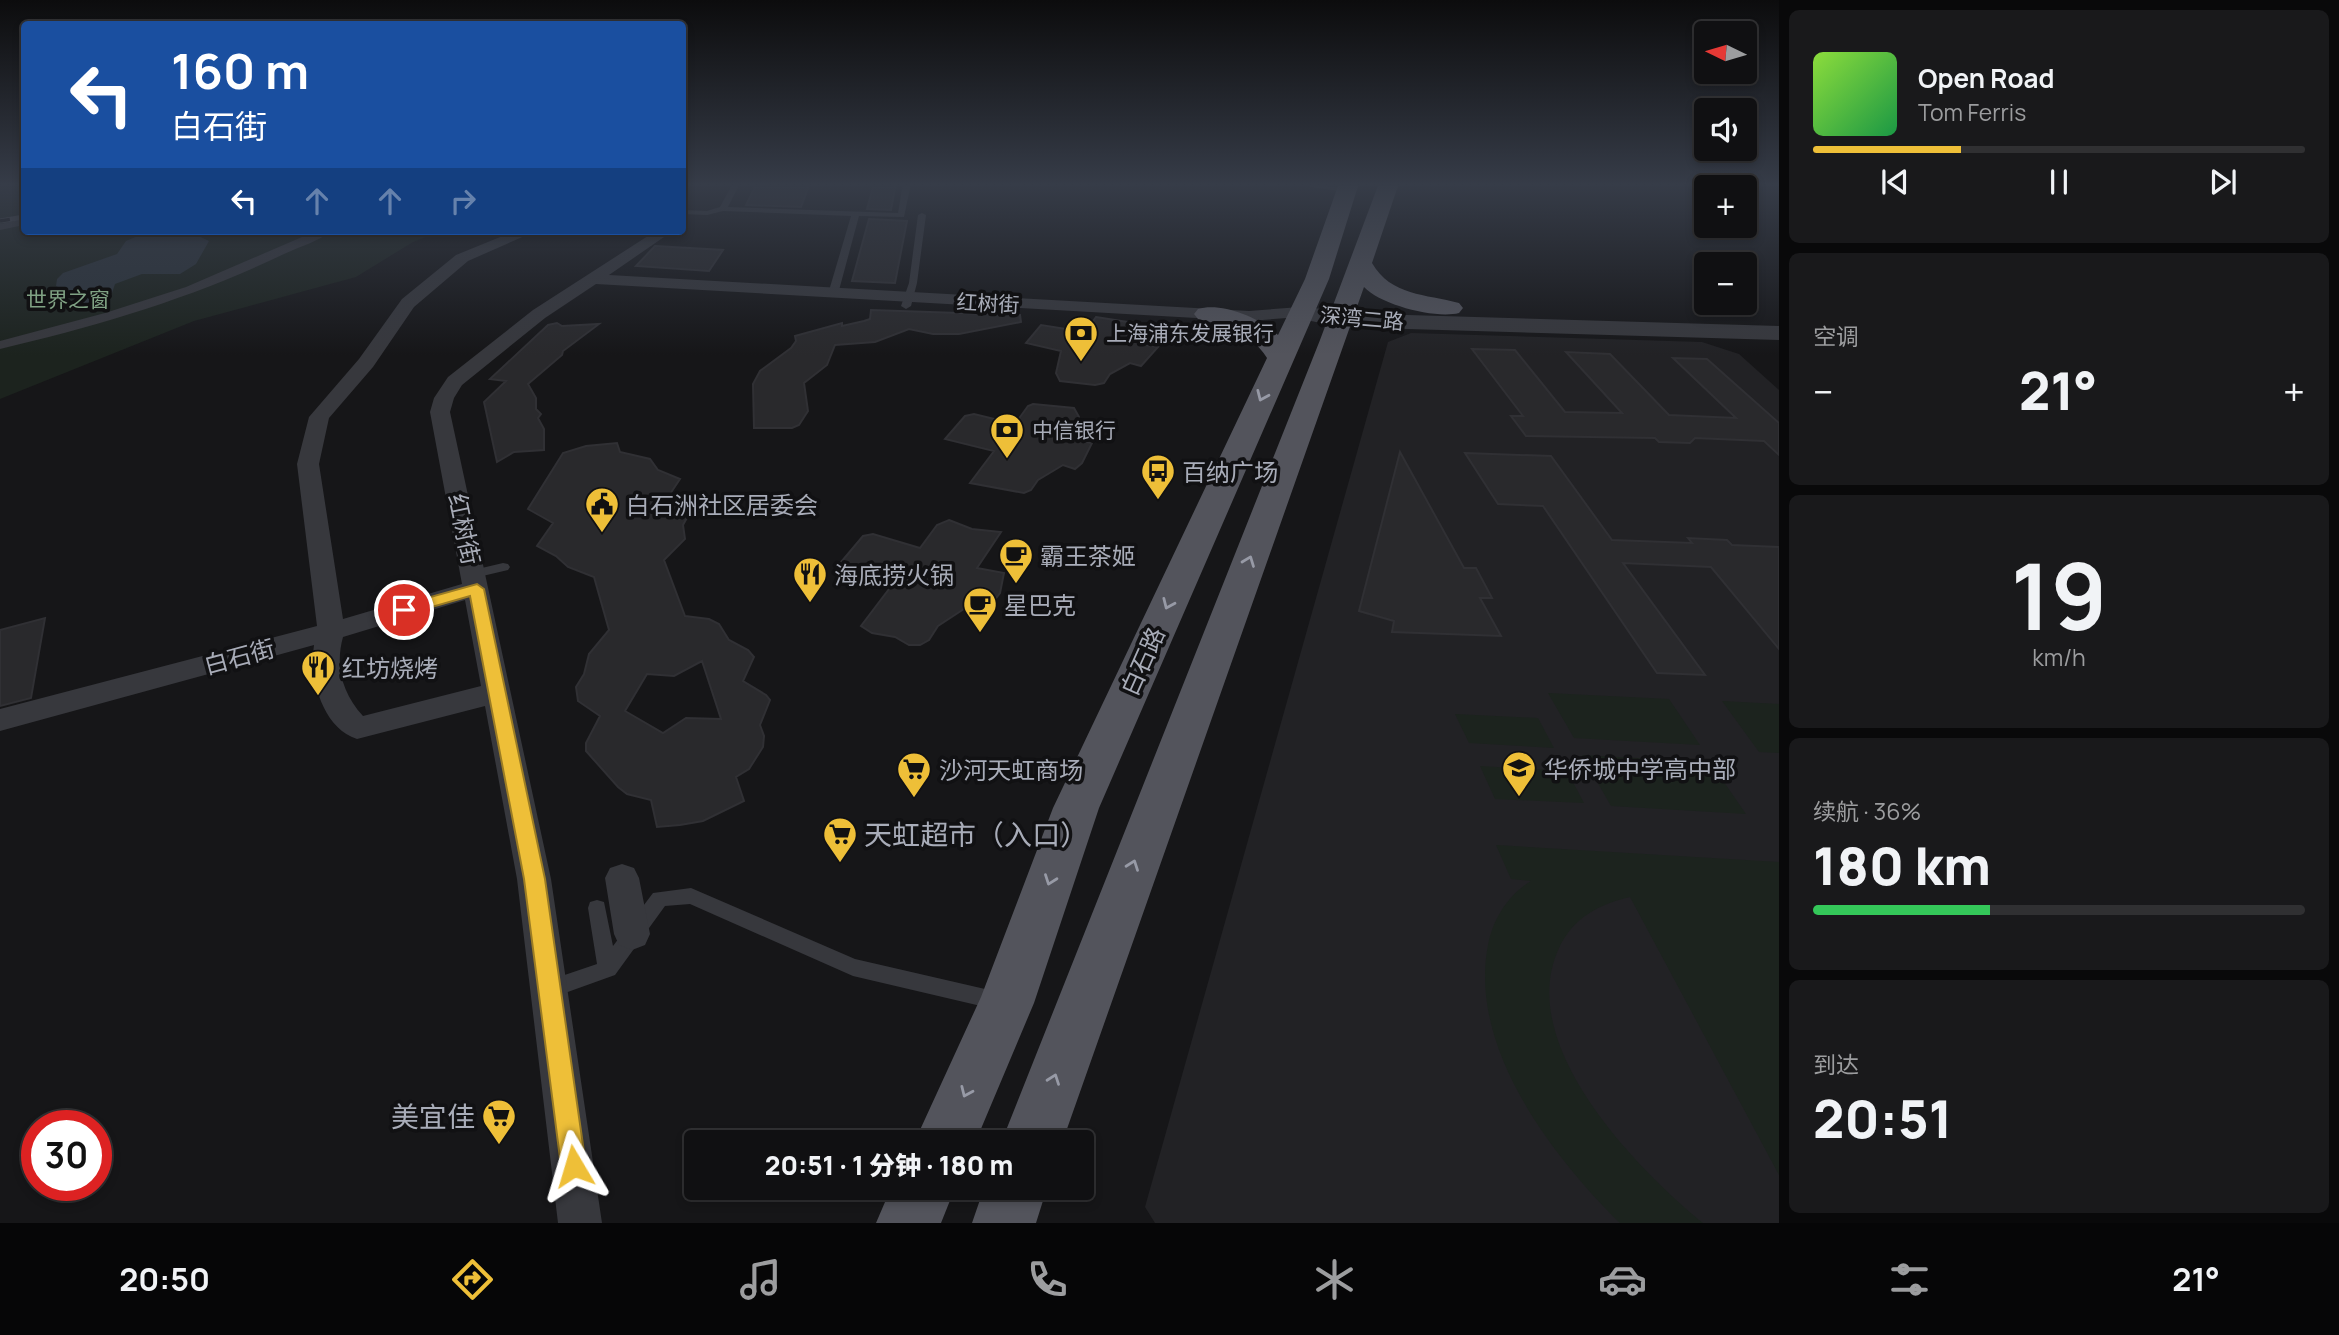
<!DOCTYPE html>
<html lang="zh">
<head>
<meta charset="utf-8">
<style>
	:root { --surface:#101012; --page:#19191b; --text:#f1f3f6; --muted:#9c9d9f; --line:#303032; --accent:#eebf38 }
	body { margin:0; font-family:Manrope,"Noto Sans SC",sans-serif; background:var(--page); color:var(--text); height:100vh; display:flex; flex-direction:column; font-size:26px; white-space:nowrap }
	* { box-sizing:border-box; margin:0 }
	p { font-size:23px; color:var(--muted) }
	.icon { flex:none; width:38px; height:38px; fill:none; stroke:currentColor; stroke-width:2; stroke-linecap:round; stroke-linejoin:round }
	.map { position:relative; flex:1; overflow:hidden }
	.details { display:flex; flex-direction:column; gap:10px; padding:10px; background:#09090a; width:560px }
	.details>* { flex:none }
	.top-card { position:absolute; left:21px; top:21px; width:665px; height:214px; border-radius:7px; box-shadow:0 4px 10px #0003,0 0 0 2px var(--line); background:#1a4fa0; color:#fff; overflow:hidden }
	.needle { width:46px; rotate:275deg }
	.buttons { position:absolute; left:1694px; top:21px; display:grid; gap:14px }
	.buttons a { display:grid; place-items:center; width:63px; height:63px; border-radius:7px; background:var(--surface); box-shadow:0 4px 10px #0003,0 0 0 2px var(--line); font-size:35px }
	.speed { position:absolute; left:21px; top:1110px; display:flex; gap:14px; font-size:35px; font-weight:700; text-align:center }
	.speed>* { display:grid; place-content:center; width:91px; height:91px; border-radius:50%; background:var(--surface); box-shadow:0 4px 10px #0003,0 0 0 2px var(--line); line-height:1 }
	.speed .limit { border:10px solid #d22; background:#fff; color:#111 }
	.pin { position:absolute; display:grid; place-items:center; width:60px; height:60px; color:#fff; margin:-30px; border:4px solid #fff; border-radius:50%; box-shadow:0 2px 7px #0007 }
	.me { position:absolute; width:77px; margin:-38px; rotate:353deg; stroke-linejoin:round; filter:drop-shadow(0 0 5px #0008) }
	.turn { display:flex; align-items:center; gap:24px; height:147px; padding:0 35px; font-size:32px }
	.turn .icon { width:91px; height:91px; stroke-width:2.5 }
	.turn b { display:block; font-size:49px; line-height:60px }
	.lanes { display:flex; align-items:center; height:66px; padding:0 35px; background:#0003; justify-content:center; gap:35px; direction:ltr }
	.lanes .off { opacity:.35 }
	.big { font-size:52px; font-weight:800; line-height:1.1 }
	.details .tile { flex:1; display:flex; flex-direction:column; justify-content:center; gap:10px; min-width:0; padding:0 24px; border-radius:10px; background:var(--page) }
	.details .dial { align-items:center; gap:0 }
	.dial b { font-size:91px; line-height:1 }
	.song { display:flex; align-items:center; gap:21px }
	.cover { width:84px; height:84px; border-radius:10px; background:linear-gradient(135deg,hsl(90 70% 55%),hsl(140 70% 35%)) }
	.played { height:7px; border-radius:4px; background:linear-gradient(90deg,var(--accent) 30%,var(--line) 30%) }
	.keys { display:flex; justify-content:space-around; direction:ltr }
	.heat { display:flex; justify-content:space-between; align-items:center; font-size:38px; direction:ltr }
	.charge { height:10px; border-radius:5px; background:linear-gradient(90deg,#34c759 36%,var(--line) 0) }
	.trip { position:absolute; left:684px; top:1130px; width:410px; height:70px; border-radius:7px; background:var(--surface); box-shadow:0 4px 10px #0003,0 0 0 2px var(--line); font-weight:800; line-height:70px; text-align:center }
	.menu { display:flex; height:112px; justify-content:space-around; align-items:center; background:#060607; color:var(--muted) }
	.menu .icon { width:49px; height:49px }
	.menu .active { color:var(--accent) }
	.menu b { font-size:32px; color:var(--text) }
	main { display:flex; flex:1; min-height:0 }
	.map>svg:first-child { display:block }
	.built { fill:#222225 }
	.green { fill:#1c231e }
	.water { fill:#2c343c }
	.building { fill:#29292c; stroke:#303034; stroke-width:2; fill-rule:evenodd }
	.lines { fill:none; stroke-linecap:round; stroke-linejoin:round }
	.service { fill:#37383d; fill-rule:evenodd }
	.pedestrian { fill:#37383d; fill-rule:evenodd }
	.minor { fill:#37383d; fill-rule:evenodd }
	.tertiary { fill:#37383d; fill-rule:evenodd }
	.primary { fill:#53545c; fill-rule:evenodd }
	.rail-casing { stroke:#4a4b52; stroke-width:5 }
	.rail { stroke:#111113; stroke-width:3.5; stroke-dasharray:10; stroke-linecap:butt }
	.oneway { stroke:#979aa6 }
	.route { fill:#eebf38; stroke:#9b7c24; stroke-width:2 }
	.labels { text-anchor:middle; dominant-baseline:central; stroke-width:7; stroke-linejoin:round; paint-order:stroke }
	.far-park-label { font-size:21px; fill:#80a284; stroke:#111113 }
	.far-street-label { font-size:21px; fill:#a8acb8; stroke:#111113 }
	.far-poi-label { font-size:21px; fill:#a8acb8; stroke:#111113; text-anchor:start }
	.poi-label { font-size:24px; fill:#a8acb8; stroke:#111113; text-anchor:start }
	.street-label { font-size:24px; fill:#a8acb8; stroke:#111113 }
	.near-poi-label { font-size:28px; fill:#a8acb8; stroke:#111113; text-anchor:start }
</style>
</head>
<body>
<main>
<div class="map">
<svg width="1779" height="1223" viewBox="0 0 1779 1223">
	<rect width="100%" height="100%" fill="#161618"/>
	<path class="built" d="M1411,333L1702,342L1739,354L1779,390V1223H1155L1145,1207L1388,342Z"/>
	<path class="green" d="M0,183H24V231H441L413,242L356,277L194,321L0,399Z
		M1548,693L1669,699L1700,745L1574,738Z
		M1722,701L1779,704V753L1759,752Z
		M1455,714L1538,718L1554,748L1469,743Z
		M1582,755L1710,762L1746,814L1611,806Z
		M1480,766L1567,771L1584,803L1495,799Z
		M1496,845L1779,862V1175L1630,897C1599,904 1573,918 1559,948C1514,1044 1636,1168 1703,1223H1620C1552,1156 1468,1047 1488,945C1493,919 1508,895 1531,881L1511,879Z"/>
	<path class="water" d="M180,232L194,234L209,241L196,264L180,274H142L115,284L112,293L81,307L74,295L56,286L57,279L63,273L117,254L126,241L138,236Z"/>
	<path class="building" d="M757,183H810L801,207L746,205Z
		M874,183H896L891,210L867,209Z
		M869,219L907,221L895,283L852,281Z
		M655,246L723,250L709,271L636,266Z
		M871,310L1020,315L1021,322L959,334H933L909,329L875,342L835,345L827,365L804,383L808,411L799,425L792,428H754L753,384L760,371L791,348L796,341L795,336L842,323V326L864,321L870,319Z
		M1096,317L1141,324L1138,344L1158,347L1141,366L1130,363L1110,374L1104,383L1095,385L1060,381L1056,373L1061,351L1026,343L1041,325L1085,332Z
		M557,323L562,326L599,324L563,351L562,355L528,384L536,398V409L541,414L538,418L544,429V450L514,452L497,462L484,402L506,381L490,379L548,325Z
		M1472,349L1515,350L1565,412L1622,413L1566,352L1610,354L1669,415L1736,418L1673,358L1707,359L1779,423V455L1764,441L1695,438L1690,443L1659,442L1655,438L1526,436L1511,416H1523Z
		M1033,404L1074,408L1079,417L1074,440L1092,443L1082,463L1075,469L1063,465L1038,480L1031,490L1024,493L970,483L994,451L945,439L965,416L974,414L1015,424L1028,406Z
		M617,443L620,452L650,459L658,470L680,479L668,497L693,507L683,525L685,539L664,560L685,616L709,619L719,624L729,640L748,650L754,657L743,681L766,695L770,700L760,725L764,736L763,747L749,769L736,777L744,801L703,821L680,825L657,827L651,800L627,794L618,787L586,751V743L600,716L578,701L576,687L584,674L589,654L609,630L594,577L568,567L556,556L537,546L553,523L528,509L563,453L586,446ZM702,661L721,719L686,718L663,733L625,711L647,674L674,676Z
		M1400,452L1464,568H1476L1492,598H1480L1501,636L1392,632L1394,621L1359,611Z
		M1465,453L1551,456L1612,540L1692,543L1688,538L1727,540L1732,545L1779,547V649L1711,567L1623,563L1705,675L1657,673L1543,506L1498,504Z
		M949,520L972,529L1001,532L977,568L1004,573L1000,593L993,602L984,610L970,605L938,626L929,640L920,645H909L895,637L872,633L861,626L892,585L836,568L863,536L873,534L920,548L937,525Z
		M45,618L31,698L0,706V630Z"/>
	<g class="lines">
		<path class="service" d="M733,183H740L728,207L898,213L903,183H911L904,217L859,216L838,294L833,297L828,294L851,216L723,211L707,215L682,214V210L707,211L720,207Z
			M1284,183H1310L1350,190L1346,192Z
			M922,213L926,215L917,283L911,306L906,309L901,306L909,283L918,215Z
			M503,563L508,564L510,567L508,570L474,578L467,574L469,571Z
			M691,888L855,959L998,992L1005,994L1008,1001L1005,1008L998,1010L853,976L690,904L665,906L615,975L551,998L544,996L541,989L544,982L597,964L588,908L590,902L597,900L604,902L613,946L653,893Z"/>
		<path class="pedestrian" d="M24,219V225L0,230V224Z
			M316,231H332C319,241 299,247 284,254C193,298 97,326 0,349V341L105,313L186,287Z"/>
		<path class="minor" d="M515,231H536L468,261L414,307L373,367L329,418L319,464L343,619L462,584L430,412L434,398L448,377L533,310L651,234H661L664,237L609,275L1249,311L1300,307L1309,312L1300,317L1249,321L596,284L545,318L462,385L454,398L450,412L551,879L602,1223H558L517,879L485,706L357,739C322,728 309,677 314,645L0,731V709L317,626L297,464L309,417L359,359L402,299L456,255ZM465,600L481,686L363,716C342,693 335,666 343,637Z
			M622,864L634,868L639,878L650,934L645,945L632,950L619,945L614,934L605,878L610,868Z"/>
		<path class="tertiary" d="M1300,305L1340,313L1779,326V340L1340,327L1292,317L1289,312L1292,307Z"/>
		<path class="primary" d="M1339,183H1359L1329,279L1099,808L1034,1003L975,1143H914L981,997L1053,808L1267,358C1251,332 1226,326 1198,319L1194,314L1198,309C1222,302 1260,318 1278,335L1305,279Z
			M1379,183H1399L1372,263C1391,296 1426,294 1459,303L1463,308L1459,313C1435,319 1381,305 1364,287L1062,1143H1001L1320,340Z
			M891,1188H955L941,1223H876Z
			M984,1188H1047L1036,1223H972Z"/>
		<g class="rail-casing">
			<path id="rail" d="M0,221L24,217"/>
		</g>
		<use href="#rail" class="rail"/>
	</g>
	<defs><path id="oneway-chevron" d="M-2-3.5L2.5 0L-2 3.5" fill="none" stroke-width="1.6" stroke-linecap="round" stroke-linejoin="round" transform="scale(1.75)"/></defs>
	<g class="oneway">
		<use href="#oneway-chevron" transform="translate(1262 396) rotate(114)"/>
		<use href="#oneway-chevron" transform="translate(1249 561) rotate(-69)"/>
		<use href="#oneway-chevron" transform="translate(1168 604) rotate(114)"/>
		<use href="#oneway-chevron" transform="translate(1133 865) rotate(-70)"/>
		<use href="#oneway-chevron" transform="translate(1050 880) rotate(110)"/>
		<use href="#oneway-chevron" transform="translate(1054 1079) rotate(-70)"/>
		<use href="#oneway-chevron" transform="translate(966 1092) rotate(114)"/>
	</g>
	<linearGradient id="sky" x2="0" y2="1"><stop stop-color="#0c0c0d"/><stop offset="0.52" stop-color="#363c48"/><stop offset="1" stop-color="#363c48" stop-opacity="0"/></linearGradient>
	<rect width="1779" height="355" fill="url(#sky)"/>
	<path class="route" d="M477,584L484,589L545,879L586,1166L583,1175L574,1179L565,1175L561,1166L524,879L470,596L404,615L396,610L398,606Z"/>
	<defs>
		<g id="bank-pin" transform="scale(1.75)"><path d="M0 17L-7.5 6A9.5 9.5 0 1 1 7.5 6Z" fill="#eebf38" stroke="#111113"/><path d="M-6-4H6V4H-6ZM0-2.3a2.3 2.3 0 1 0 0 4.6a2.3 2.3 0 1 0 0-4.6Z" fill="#111"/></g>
		<g id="bus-pin" transform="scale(1.75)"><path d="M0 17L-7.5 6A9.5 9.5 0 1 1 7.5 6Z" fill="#eebf38" stroke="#111113"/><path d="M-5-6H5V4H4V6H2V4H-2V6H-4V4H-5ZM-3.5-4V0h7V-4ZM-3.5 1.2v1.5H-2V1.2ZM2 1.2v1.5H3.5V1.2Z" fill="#111"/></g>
		<g id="civic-pin" transform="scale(1.75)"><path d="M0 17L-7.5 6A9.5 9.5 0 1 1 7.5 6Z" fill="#eebf38" stroke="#111113"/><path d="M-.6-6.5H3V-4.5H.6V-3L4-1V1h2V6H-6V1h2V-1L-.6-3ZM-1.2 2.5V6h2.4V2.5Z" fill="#111"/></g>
		<g id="cafe-pin" transform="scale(1.75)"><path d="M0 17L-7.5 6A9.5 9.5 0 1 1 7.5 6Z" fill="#eebf38" stroke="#111113"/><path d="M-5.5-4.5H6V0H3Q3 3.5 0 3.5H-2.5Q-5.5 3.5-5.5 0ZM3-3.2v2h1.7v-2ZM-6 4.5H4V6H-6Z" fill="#111"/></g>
		<g id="restaurant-pin" transform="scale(1.75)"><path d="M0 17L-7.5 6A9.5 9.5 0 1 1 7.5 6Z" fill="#eebf38" stroke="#111113"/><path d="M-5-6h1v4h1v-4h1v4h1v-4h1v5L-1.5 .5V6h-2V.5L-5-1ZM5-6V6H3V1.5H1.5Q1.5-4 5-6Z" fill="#111"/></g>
		<g id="school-pin" transform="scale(1.75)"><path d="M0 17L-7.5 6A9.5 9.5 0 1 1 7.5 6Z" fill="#eebf38" stroke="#111113"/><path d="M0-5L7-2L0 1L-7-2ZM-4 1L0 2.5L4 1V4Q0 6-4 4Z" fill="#111"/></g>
		<g id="supermarket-pin" transform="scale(1.75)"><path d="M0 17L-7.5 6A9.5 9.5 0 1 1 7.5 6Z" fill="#eebf38" stroke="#111113"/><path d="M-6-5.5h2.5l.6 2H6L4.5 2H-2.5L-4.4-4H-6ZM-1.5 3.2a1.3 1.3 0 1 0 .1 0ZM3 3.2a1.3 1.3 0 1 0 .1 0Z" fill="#111"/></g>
	</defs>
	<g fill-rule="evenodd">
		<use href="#bank-pin" x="1081" y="333"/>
		<use href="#bank-pin" x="1007" y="430"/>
		<use href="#bus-pin" x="1158" y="471"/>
		<use href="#civic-pin" x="602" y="504"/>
		<use href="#cafe-pin" x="1016" y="555"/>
		<use href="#restaurant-pin" x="810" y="574"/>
		<use href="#cafe-pin" x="980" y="604"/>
		<use href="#restaurant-pin" x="318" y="667"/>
		<use href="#school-pin" x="1519" y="768"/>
		<use href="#supermarket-pin" x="914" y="769"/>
		<use href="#supermarket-pin" x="840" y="834"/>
		<use href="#supermarket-pin" x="499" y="1116"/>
	</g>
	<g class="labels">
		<g class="far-park-label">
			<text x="68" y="299">世界之窗</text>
		</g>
		<g class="far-street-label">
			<text transform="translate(988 303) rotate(3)">红树街</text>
			<text transform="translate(1362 318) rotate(5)">深湾二路</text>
		</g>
		<g class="far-poi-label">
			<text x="1106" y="333">上海浦东发展银行</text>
			<text x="1032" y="430">中信银行</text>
		</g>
		<g class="poi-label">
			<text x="1182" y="471">百纳广场</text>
			<text x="626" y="504">白石洲社区居委会</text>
			<text x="1040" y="555">霸王茶姬</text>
			<text x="834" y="574">海底捞火锅</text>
			<text x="1004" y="604">星巴克</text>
			<text x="342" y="667">红坊烧烤</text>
			<text x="1544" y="768">华侨城中学高中部</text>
			<text x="939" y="769">沙河天虹商场</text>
		</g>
		<g class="street-label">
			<text transform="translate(465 529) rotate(78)">红树街</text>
			<text transform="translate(239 656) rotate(-15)">白石街</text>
			<text transform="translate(1142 661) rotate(-66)">白石路</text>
		</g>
		<g class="near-poi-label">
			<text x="864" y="834">天虹超市（入口）</text>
			<text x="475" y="1116" text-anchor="end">美宜佳</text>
		</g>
	</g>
</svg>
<div class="buttons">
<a><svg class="needle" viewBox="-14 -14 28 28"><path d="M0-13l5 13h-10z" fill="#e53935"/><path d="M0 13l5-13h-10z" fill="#9c9d9f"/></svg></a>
<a><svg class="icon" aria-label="sound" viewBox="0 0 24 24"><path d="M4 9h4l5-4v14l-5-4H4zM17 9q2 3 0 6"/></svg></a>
<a>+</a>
<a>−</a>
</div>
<div class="speed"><div class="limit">30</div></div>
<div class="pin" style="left:404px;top:610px;background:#d93025"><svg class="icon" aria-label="arrive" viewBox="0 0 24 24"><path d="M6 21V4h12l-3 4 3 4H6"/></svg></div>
<svg class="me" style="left:574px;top:1166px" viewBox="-20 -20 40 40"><path d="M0-17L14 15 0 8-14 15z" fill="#eebf38" stroke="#fff" stroke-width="4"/></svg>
<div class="trip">20:51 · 1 分钟 · 180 m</div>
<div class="top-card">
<div class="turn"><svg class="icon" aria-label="left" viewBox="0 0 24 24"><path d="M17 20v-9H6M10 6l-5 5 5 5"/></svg><div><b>160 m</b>白石街</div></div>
<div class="lanes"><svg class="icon" aria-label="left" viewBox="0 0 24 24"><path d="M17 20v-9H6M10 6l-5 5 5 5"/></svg><svg class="icon off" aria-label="ahead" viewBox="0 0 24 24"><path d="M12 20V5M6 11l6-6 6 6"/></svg><svg class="icon off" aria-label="ahead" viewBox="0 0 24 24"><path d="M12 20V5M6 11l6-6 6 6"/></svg><svg class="icon off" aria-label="right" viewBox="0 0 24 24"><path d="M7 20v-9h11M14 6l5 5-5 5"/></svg></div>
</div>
</div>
<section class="details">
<div class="tile">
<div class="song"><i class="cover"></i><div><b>Open Road</b><p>Tom Ferris</p></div></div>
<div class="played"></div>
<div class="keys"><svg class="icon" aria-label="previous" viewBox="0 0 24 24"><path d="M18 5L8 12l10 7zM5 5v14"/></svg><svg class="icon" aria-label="pause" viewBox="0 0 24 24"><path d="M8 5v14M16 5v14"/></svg><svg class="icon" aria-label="next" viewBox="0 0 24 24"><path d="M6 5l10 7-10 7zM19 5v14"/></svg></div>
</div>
<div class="tile"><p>空调</p>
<div class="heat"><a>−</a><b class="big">21°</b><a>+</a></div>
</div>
<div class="tile dial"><b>19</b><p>km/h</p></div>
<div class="tile"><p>续航 · 36%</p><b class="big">180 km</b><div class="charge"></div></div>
<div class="tile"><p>到达</p><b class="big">20:51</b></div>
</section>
</main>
<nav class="menu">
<b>20:50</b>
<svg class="icon active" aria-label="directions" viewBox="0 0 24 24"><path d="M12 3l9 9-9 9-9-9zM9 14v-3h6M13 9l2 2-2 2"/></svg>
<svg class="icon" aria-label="music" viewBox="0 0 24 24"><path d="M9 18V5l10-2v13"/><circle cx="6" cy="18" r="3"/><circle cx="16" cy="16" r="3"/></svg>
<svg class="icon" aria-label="phone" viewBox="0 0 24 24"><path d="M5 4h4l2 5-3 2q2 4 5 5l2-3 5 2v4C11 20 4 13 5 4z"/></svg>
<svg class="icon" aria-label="climate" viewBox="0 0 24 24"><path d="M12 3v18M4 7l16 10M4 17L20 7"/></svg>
<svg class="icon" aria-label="car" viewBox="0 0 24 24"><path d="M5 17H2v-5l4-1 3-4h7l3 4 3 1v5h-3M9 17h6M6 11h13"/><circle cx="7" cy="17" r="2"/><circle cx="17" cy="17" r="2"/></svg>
<svg class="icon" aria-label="filters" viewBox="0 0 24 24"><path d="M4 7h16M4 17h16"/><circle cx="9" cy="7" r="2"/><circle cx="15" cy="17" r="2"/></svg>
<b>21°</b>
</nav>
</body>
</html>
